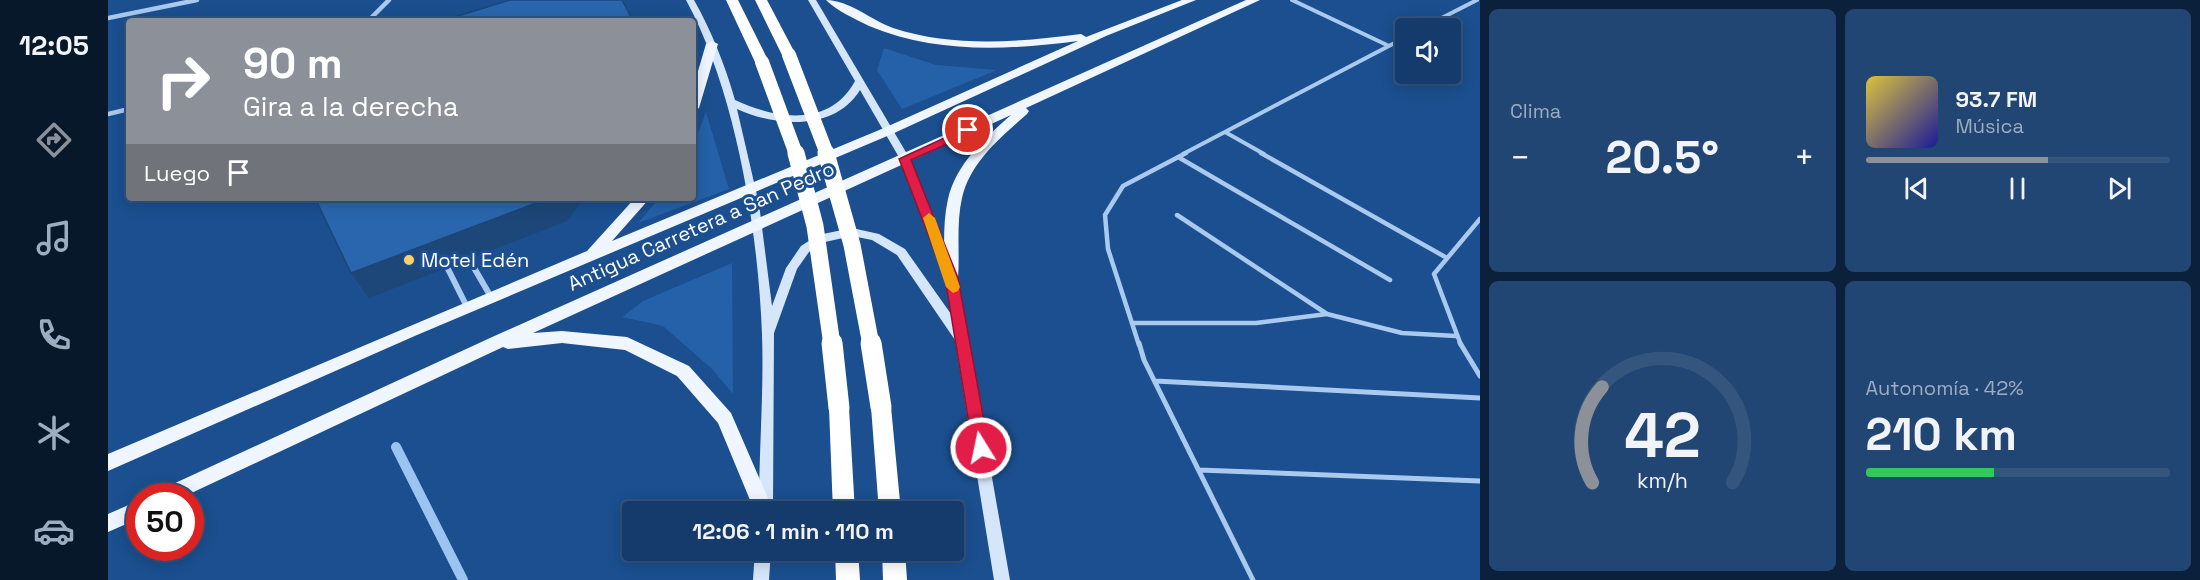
<!DOCTYPE html>
<html lang="es">
<head>
<meta charset="utf-8">
<style>
	:root { --surface:#143b6b; --page:#214673; --text:#f1f3f6; --muted:#9dadc1; --line:#33557e; --accent:#8c9099 }
	body { margin:0; font-family:"Space Grotesk",sans-serif; background:var(--page); color:var(--text); height:100vh; display:flex; flex-direction:column; font-size:22px; white-space:nowrap }
	* { box-sizing:border-box; margin:0 }
	p { font-size:20px; color:var(--muted) }
	.icon { flex:none; width:33px; height:33px; fill:none; stroke:currentColor; stroke-width:2; stroke-linecap:round; stroke-linejoin:round }
	.map { position:relative; flex:1; overflow:hidden }
	.side { display:flex; flex-direction:column; gap:9px; padding:9px; background:#0b203b; width:720px }
	.side>* { flex:none }
	.guide { position:absolute; left:18px; top:18px; width:570px; height:183px; border-radius:6px; box-shadow:0 3px 15px #0003,0 0 0 2px var(--line); background:#8c9099; color:#fff; overflow:hidden }
	.controls { position:absolute; left:1287px; top:18px; display:grid; gap:12px }
	.controls a { display:grid; place-items:center; width:66px; height:66px; border-radius:6px; background:var(--surface); box-shadow:0 3px 15px #0003,0 0 0 2px var(--line); font-size:30px }
	.speed { position:absolute; left:18px; top:483px; display:flex; gap:12px; font-size:30px; font-weight:700; text-align:center }
	.speed>* { display:grid; place-content:center; width:78px; height:78px; border-radius:50%; background:var(--surface); box-shadow:0 3px 15px #0003,0 0 0 2px var(--line); line-height:1 }
	.speed .limit { border:9px solid #d22; background:#fff; color:#111 }
	.pin { position:absolute; display:grid; place-items:center; width:51px; height:51px; color:#fff; margin:-26px; border:3px solid #fff; border-radius:50%; box-shadow:0 2px 6px #0007 }
	.me { position:absolute; width:66px; margin:-33px; rotate:350deg; stroke-linejoin:round; filter:drop-shadow(0 0 4px #0008) }
	.turn { display:flex; align-items:center; gap:21px; height:126px; padding:0 18px; font-size:27px }
	.turn .icon { width:78px; height:78px; stroke-width:2.5 }
	.turn b { display:block; font-size:42px; line-height:51px }
	.then { display:flex; align-items:center; height:57px; padding:0 18px; background:#0003; gap:12px; font-size:22px }
	.big { font-size:45px; font-weight:600; line-height:1.1 }
	.side .widget { flex:1; display:flex; flex-direction:column; justify-content:center; gap:9px; min-width:0; padding:0 21px; border-radius:9px; background:var(--page) }
	.side .dial { align-items:center; gap:0 }
	.dial svg { height:156px; overflow:visible; fill:none; stroke:var(--line); stroke-width:7; stroke-linecap:round; text-anchor:middle }
	.dial text { fill:var(--text); stroke:none }
	.song { display:flex; align-items:center; gap:18px }
	.cover { width:72px; height:72px; border-radius:9px; background:linear-gradient(135deg,hsl(50 70% 55%),hsl(240 70% 35%)) }
	.played { height:6px; border-radius:3px; background:linear-gradient(90deg,var(--accent) 60%,var(--line) 60%) }
	.keys { display:flex; justify-content:space-around; direction:ltr }
	.heat { display:flex; justify-content:space-between; align-items:center; font-size:33px; direction:ltr }
	.charge { height:9px; border-radius:4px; background:linear-gradient(90deg,#34c759 42%,var(--line) 0) }
	.side .tiles { flex:1; display:grid; gap:9px; grid-template-columns:repeat(2,1fr) }
	.trip { position:absolute; left:514px; top:501px; width:342px; height:60px; border-radius:6px; background:var(--surface); box-shadow:0 3px 15px #0003,0 0 0 2px var(--line); font-weight:600; line-height:60px; text-align:center }
	main { display:flex; flex:1; min-height:0 }
	.tab-bar { display:flex; flex-direction:column; width:108px; justify-content:space-around; align-items:center; background:#08182b; color:var(--muted) }
	.tab-bar .icon { width:42px; height:42px }
	.tab-bar .active { color:var(--accent) }
	.tab-bar b { font-size:27px; color:var(--text) }
	.map>svg:first-child { display:block }
	.green { fill:#2461a8 }
	.lines { fill:none; stroke-linecap:round; stroke-linejoin:round }
	.stream { stroke:#9cc4f0; stroke-width:10 }
	.lane-far2 { stroke:#a9c9ee; stroke-width:4 }
	.lane-far1 { stroke:#a9c9ee; stroke-width:4.5 }
	.lane { stroke:#a9c9ee; stroke-width:5 }
	.street-far1 { stroke:#a9c9ee; stroke-width:4.5 }
	.street { stroke:#a9c9ee; stroke-width:6 }
	.secondary { fill:#d6e6fa; fill-rule:evenodd }
	.primary { fill:#f0f6ff; fill-rule:evenodd }
	.highway { fill:#fff; fill-rule:evenodd }
	.highway-bridge-far2 { stroke:#fff; stroke-width:14 }
	.highway-bridge-far1 { stroke:#fff; stroke-width:17 }
	.highway-bridge { stroke:#fff; stroke-width:21 }
	.shaded-wall { fill:#1d4779 }
	.building { fill:#2a66ad; stroke:#1d4779; stroke-width:1.5 }
	.route { fill:#e11d48; stroke:#92132f; stroke-width:1.5 }
	.slow { fill:#f59e0b }
	.poi-dot { fill:#ffd166; stroke:#1b4f8f; stroke-width:2 }
	.labels { text-anchor:middle; dominant-baseline:central; stroke-width:6; stroke-linejoin:round; paint-order:stroke }
	.street-label { font-size:20px; fill:#fff; stroke:#1b4f8f }
	.poi-label { font-size:20px; fill:#fff; stroke:#1b4f8f; text-anchor:start }
</style>
</head>
<body>
<main>
<nav class="tab-bar">
<b>12:05</b>
<svg class="icon active" aria-label="directions" viewBox="0 0 24 24"><path d="M12 3l9 9-9 9-9-9zM9 14v-3h6M13 9l2 2-2 2"/></svg>
<svg class="icon" aria-label="music" viewBox="0 0 24 24"><path d="M9 18V5l10-2v13"/><circle cx="6" cy="18" r="3"/><circle cx="16" cy="16" r="3"/></svg>
<svg class="icon" aria-label="phone" viewBox="0 0 24 24"><path d="M5 4h4l2 5-3 2q2 4 5 5l2-3 5 2v4C11 20 4 13 5 4z"/></svg>
<svg class="icon" aria-label="climate" viewBox="0 0 24 24"><path d="M12 3v18M4 7l16 10M4 17L20 7"/></svg>
<svg class="icon" aria-label="car" viewBox="0 0 24 24"><path d="M5 17H2v-5l4-1 3-4h7l3 4 3 1v5h-3M9 17h6M6 11h13"/><circle cx="7" cy="17" r="2"/><circle cx="17" cy="17" r="2"/></svg>
</nav>
<div class="map">
<svg width="1372" height="580" viewBox="0 0 1372 580">
	<rect width="100%" height="100%" fill="#1b4f8f"/>
	<path class="green" d="M776,48L828,65L889,70L794,109L769,70Z
		M598,112L621,189L530,223L551,198H585V146Z
		M624,263L625,394L604,369L555,326L514,317L535,301Z"/>
	<g class="lines">
		<path class="stream" d="M288,447L355,580"/>
		<path class="lane-far2" d="M1184,0L1281,46
			M1314,28L1369,0
			M1117,132L1156,154
			M1075,154L1298,37"/>
		<path class="lane-far1" d="M1153,153L1339,258
			M1070,157L1282,280
			M1069,215L1219,314L1294,333L1348,336
			M1024,323H1148L1219,314
			M1031,345L1000,249L997,215L1015,186L1078,153
			M1353,345L1326,274L1372,219"/>
		<path class="lane" d="M1031,343L1036,360L1145,580
			M1352,343L1372,376
			M1047,381L1372,398
			M1091,470L1372,481"/>
		<path class="street-far1" d="M0,18L89,0
			M260,21L281,0
			M0,114L21,109"/>
		<path class="street" d="M358,254L383,297
			M336,261L359,307"/>
		<path class="secondary" d="M578,0H586C604,32 617,65 627,100C667,119 722,128 747,81L700,0H708L802,159L849,278L902,580H886L847,340L789,255L764,240L744,236L717,242L701,252L689,269L666,333L665,507L663,512H653L651,507C651,450 656,392 654,334C650,230 628,92 578,0ZM752,90L792,159L837,278L843,314L797,249L771,234L744,228L710,235L693,246L678,268L664,306L651,204L629,109C668,127 727,131 752,90Z
			M647,550H663L661,580H645Z"/>
		<path class="primary" d="M718,0C741,0 763,20 785,28C846,48 911,42 973,34L978,37L1074,0H1088L998,36L784,134L309,335L0,471V454L479,251L527,198H542L504,241L776,128L970,41C900,50 828,54 761,26C747,19 729,11 718,0Z
			M1138,0H1152L918,108L921,111L919,114C893,137 862,162 854,198C848,224 852,252 850,278L848,282H838L836,278C837,252 834,225 840,199C848,164 877,138 903,115L425,333L454,331L519,337L581,366L623,413L666,512H647L610,423L569,376L517,350L454,343L400,349L395,347L77,496H49L52,490L382,338Z
			M604,41L610,44L591,108L585,112V88L598,44Z
			M32,500V518L0,532V514Z"/>
		<path class="highway" d="M618,0H630L661,62L659,65H649L647,62Z
			M647,0H659L688,55L686,58L681,59L674,55Z
			M773,398L780,401L783,407L793,512H771L763,407L766,401Z
			M731,399L738,402L741,408L747,512H725L721,408L724,402Z
			M727,550H750L752,580H728Z
			M774,550H797L799,580H775Z"/>
		<path class="highway-bridge-far2" d="M681,55L719,154
			M654,62L688,154"/>
		<path class="highway-bridge-far1" d="M688,153L707,226L724,345
			M718,153L744,245L763,345"/>
		<path class="highway-bridge" d="M724,343L731,408
			M763,343L773,407"/>
	</g>
	<path class="shaded-wall" d="M441,198H476L459,221L261,298L243,273Z"/>
	<path class="building" d="M402,0H514L525,21H334Z
		M207,198H441L243,273Z"/>
	<path class="route" d="M860,127L866,130L864,133L803,160L850,278L881,448L878,453L873,455L867,453L865,448L837,278L791,159Z"/>
	<path class="slow" d="M821,213L827,218L852,287L850,291L845,293L838,287L815,218Z"/>
	<circle class="poi-dot" cx="301" cy="260" r="6"/>
	<g class="labels">
		<g class="street-label">
			<text transform="translate(593 226) rotate(-24)">Antigua Carretera a San Pedro</text>
		</g>
		<g class="poi-label">
			<text x="313" y="260">Motel Edén</text>
		</g>
	</g>
</svg>
<div class="controls">
<a><svg class="icon" aria-label="sound" viewBox="0 0 24 24"><path d="M4 9h4l5-4v14l-5-4H4zM17 9q2 3 0 6"/></svg></a>
</div>
<div class="speed"><div class="limit">50</div></div>
<div class="pin" style="left:860px;top:130px;background:#d93025"><svg class="icon" aria-label="arrive" viewBox="0 0 24 24"><path d="M6 21V4h12l-3 4 3 4H6"/></svg></div>
<svg class="me" style="left:873px;top:448px" viewBox="-20 -20 40 40"><circle r="17" fill="#e11d48" stroke="#fff" stroke-width="3"/><path d="M0-11L8 9 0 5-8 9z" fill="#fff"/></svg>
<div class="trip">12:06 · 1 min · 110 m</div>
<div class="guide">
<div class="turn"><svg class="icon" aria-label="right" viewBox="0 0 24 24"><path d="M7 20v-9h11M14 6l5 5-5 5"/></svg><div><b>90 m</b>Gira a la derecha</div></div>
<div class="then">Luego<svg class="icon" aria-label="arrive" viewBox="0 0 24 24"><path d="M6 21V4h12l-3 4 3 4H6"/></svg></div>
</div>
</div>
<section class="side">
<div class="tiles">
<div class="widget"><p>Clima</p>
<div class="heat"><a>−</a><b class="big">20.5°</b><a>+</a></div>
</div>
<div class="widget">
<div class="song"><i class="cover"></i><div><b>93.7 FM</b><p>Música</p></div></div>
<div class="played"></div>
<div class="keys"><svg class="icon" aria-label="previous" viewBox="0 0 24 24"><path d="M18 5L8 12l10 7zM5 5v14"/></svg><svg class="icon" aria-label="pause" viewBox="0 0 24 24"><path d="M8 5v14M16 5v14"/></svg><svg class="icon" aria-label="next" viewBox="0 0 24 24"><path d="M6 5l10 7-10 7zM19 5v14"/></svg></div>
</div>
<div class="widget dial"><svg viewBox="0 0 100 80">
<path d="M14 69A42 42 0 1 1 86 69"/>
<path d="M14 69A42 42 0 0 1 19 20" stroke="#8c9099"/>
<text x="50" y="56" font-size="32" font-weight="700">42</text>
<text x="50" y="72" font-size="11">km/h</text>
</svg></div>
<div class="widget"><p>Autonomía · 42%</p><b class="big">210 km</b><div class="charge"></div></div>
</div>
</section>
</main>
</body>
</html>
